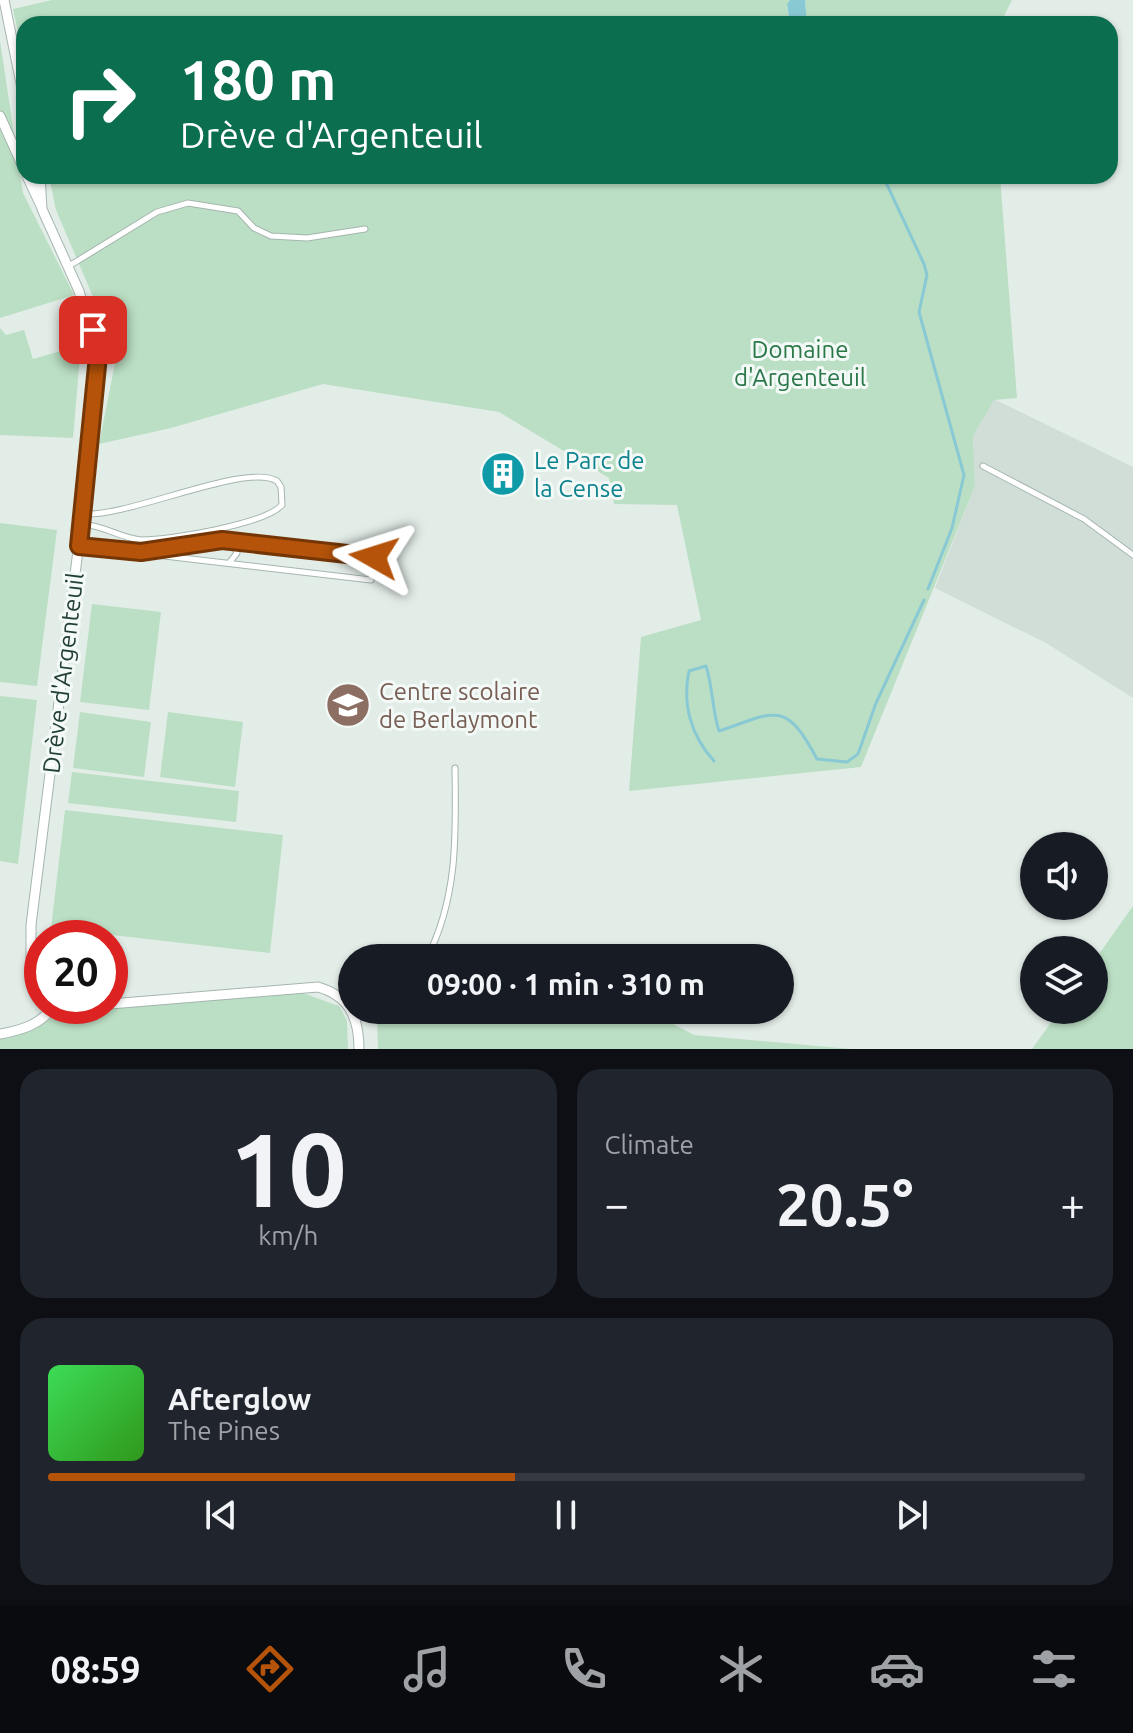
<!DOCTYPE html>
<html lang="en">
<head>
<meta charset="utf-8">
<style>
	:root { --surface:#171b24; --page:#20242c; --text:#f1f3f6; --muted:#9ea1a6; --line:#363941; --accent:#b45309 }
	body { margin:0; font-family:Ubuntu,sans-serif; background:var(--page); color:var(--text); height:100vh; display:flex; flex-direction:column; font-size:30px; white-space:nowrap }
	* { box-sizing:border-box; margin:0 }
	p { font-size:26px; color:var(--muted) }
	.icon { flex:none; width:44px; height:44px; fill:none; stroke:currentColor; stroke-width:2; stroke-linecap:round; stroke-linejoin:round }
	.map { position:relative; height:1049px; overflow:hidden }
	.details { display:flex; flex-direction:column; gap:20px; padding:20px; background:#0d0f14; flex:1 }
	.details>* { flex:none }
	.guide { position:absolute; left:16px; top:16px; width:1102px; height:168px; border-radius:24px; box-shadow:0 2px 6px #0004; background:#0b6e4f; color:#fff; overflow:hidden }
	.tools { position:absolute; left:1020px; top:832px; display:grid; gap:16px }
	.tools a { display:grid; place-items:center; width:88px; height:88px; border-radius:50%; background:var(--surface); box-shadow:0 2px 6px #0004; font-size:40px }
	.speed { position:absolute; left:24px; top:920px; display:flex; gap:16px; font-size:40px; font-weight:700; text-align:center }
	.speed>* { display:grid; place-content:center; width:104px; height:104px; border-radius:50%; background:var(--surface); box-shadow:0 2px 6px #0004; line-height:1 }
	.speed .limit { border:12px solid #d22; background:#fff; color:#111 }
	.pin { position:absolute; display:grid; place-items:center; width:68px; height:68px; color:#fff; margin:-34px; border-radius:16px; box-shadow:0 4px 12px #0006 }
	.me { position:absolute; width:88px; margin:-44px; rotate:276deg; stroke-linejoin:round; filter:drop-shadow(0 0 6px #0008) }
	.turn { display:flex; align-items:center; gap:28px; height:168px; padding:0 32px; font-size:36px }
	.turn .icon { width:104px; height:104px; stroke-width:2.5 }
	.turn b { display:block; font-size:56px; line-height:68px }
	.big { font-size:60px; font-weight:600; line-height:1.1 }
	.details .card { flex:1; display:flex; flex-direction:column; justify-content:center; gap:12px; min-width:0; padding:0 28px; border-radius:24px; background:var(--page) }
	.details .dial { align-items:center; gap:0 }
	.dial b { font-size:104px; line-height:1 }
	.song { display:flex; align-items:center; gap:24px }
	.cover { width:96px; height:96px; border-radius:12px; background:linear-gradient(135deg,hsl(130 70% 55%),hsl(110 70% 35%)) }
	.played { height:8px; border-radius:4px; background:linear-gradient(90deg,var(--accent) 45%,var(--line) 45%) }
	.keys { display:flex; justify-content:space-around; direction:ltr }
	.heat { display:flex; justify-content:space-between; align-items:center; font-size:44px; direction:ltr }
	.details .tiles { flex:1; display:grid; gap:20px; grid-template-columns:1fr 1fr }
	.card:last-child { grid-column:span 2 }
	.trip { position:absolute; left:338px; top:944px; width:456px; height:80px; border-radius:40px; background:var(--surface); box-shadow:0 2px 6px #0004; font-weight:600; line-height:80px; text-align:center }
	.tabs { display:flex; height:128px; justify-content:space-around; align-items:center; background:#090b0e; color:var(--muted) }
	.tabs .icon { width:56px; height:56px }
	.tabs .current { color:var(--accent) }
	.tabs b { font-size:36px; color:var(--text) }
	.map>svg:first-child { display:block }
	.built { fill:#d1ddd7 }
	.green { fill:#bbdfc4 }
	.water { fill:#89c9d4 }
	.lines { fill:none; stroke-linecap:round; stroke-linejoin:round }
	.stream { stroke:#89c9d4; stroke-width:3 }
	.lane-casing { stroke:#a5b5af; stroke-width:7 }
	.street-casing { stroke:#a5b5af; stroke-width:11 }
	.lane { stroke:#fff; stroke-width:5 }
	.street { stroke:#fff; stroke-width:9 }
	.route-casing { stroke:#753606; stroke-width:20 }
	.route { stroke:#b45309; stroke-width:14 }
	.labels { text-anchor:middle; dominant-baseline:central; stroke-width:6; stroke-linejoin:round; paint-order:stroke }
	.park-label { font-size:24px; fill:#2a7748; stroke:#f3f9f6 }
	.culture-label { font-size:24px; fill:#0d838f; stroke:#f3f9f6; text-anchor:start }
	.street-label { font-size:24px; fill:#223f37; stroke:#f3f9f6 }
	.education-label { font-size:24px; fill:#785e54; stroke:#f3f9f6; text-anchor:start }
</style>
</head>
<body>
<div class="map">
<svg width="1133" height="1049" viewBox="0 0 1133 1049">
	<rect width="100%" height="100%" fill="#e3ede8"/>
	<path class="built" d="M994,399L1133,467V698L1046,643L935,588L975,486L973,436Z"/>
	<path class="green" d="M52,0H790L787,5L790,24H24V61L13,9Z
		M805,0H1012L1000,24H807Z
		M0,41L23,193L74,295L0,318Z
		M49,176H1000L1017,398L994,400L973,436L975,486L861,767L629,791L641,637L701,620L677,505L614,504L609,478L499,412L323,384L171,428L99,444L117,353L56,210Z
		M0,328L6,335L24,330L33,359L81,345L73,438L0,435Z
		M0,523L57,530L37,686L0,682Z
		M92,604L161,612L149,710L80,702Z
		M0,696L37,700L18,864L0,861Z
		M80,712L151,722L144,777L73,768Z
		M168,712L243,722L235,787L160,777Z
		M72,772L239,791L236,822L68,803Z
		M65,810L283,835L270,953L51,928Z
		M1133,906V1049H1032L1060,1010H1094V961Z
		M297,991L339,1006L347,1021L348,1049H0V1038L36,1029L62,1011Z
		M392,1010H647L694,1035L851,1049H378L377,1018Z"/>
	<path class="water" d="M790,0H805L807,24H790L787,4Z"/>
	<g class="lines">
		<path class="stream" d="M883,176L924,264L927,275L919,312L964,475L952,528L928,589
			M714,761C691,736 682,704 689,671L706,666C713,688 712,709 719,731C776,712 785,699 817,759L847,762L858,754L876,703L924,600"/>
		<g class="lane-casing">
			<path id="lane" d="M69,266L157,212L188,203L238,211L254,228L271,236L307,238L365,229
				M983,466L1084,519L1133,555
				M82,524C106,526 122,539 142,540C170,540 265,524 282,505L281,487L277,481C245,462 128,518 82,514
				M79,546L371,580L374,557L222,540L141,552
				M229,563L237,553L232,542
				M427,958C458,897 456,835 455,768
				M357,1019L378,1010"/>
		</g>
		<g class="street-casing">
			<path id="street" d="M4,0L24,98
				M0,116L24,169
				M27,176L41,206
				M40,176L42,209L79,291L98,356L92,439L31,925V966L42,987
				M110,1004L318,987C349,996 359,1017 359,1049
				M77,1006H93
				M0,1034C22,1030 40,1025 54,1006"/>
		</g>
		<use href="#lane" class="lane"/>
		<use href="#street" class="street"/>
	</g>
	<g class="lines">
		<g class="route-casing">
			<path id="route" d="M93,330L98,356L79,546L141,552L222,540L374,557"/>
		</g>
		<use href="#route" class="route"/>
	</g>
	<defs>
		<g id="building-disc" transform="scale(2.3)"><circle r="9.5" fill="#0f9aa8" stroke="#f3f9f6"/><path d="M-4-6H4V6H1V3H-1V6H-4ZM-2.5-4.3h1.7v1.8h-1.7ZM.8-4.3h1.7v1.8H.8ZM-2.5-1h1.7V.8h-1.7ZM.8-1h1.7V.8H.8Z" fill="#fff"/></g>
		<g id="school-disc" transform="scale(2.3)"><circle r="9.5" fill="#8d6e63" stroke="#f3f9f6"/><path d="M0-5L7-2L0 1L-7-2ZM-4 1L0 2.5L4 1V4Q0 6-4 4Z" fill="#fff"/></g>
	</defs>
	<g fill-rule="evenodd">
		<use href="#building-disc" x="503" y="474"/>
		<use href="#school-disc" x="348" y="705"/>
	</g>
	<g class="labels">
		<g class="park-label">
			<text x="800" y="349">Domaine<tspan x="800" dy="28">d'Argenteuil</tspan></text>
		</g>
		<g class="culture-label">
			<text x="534" y="460">Le Parc de<tspan x="534" dy="28">la Cense</tspan></text>
		</g>
		<g class="street-label">
			<text transform="translate(63 673) rotate(-83)">Drève d'Argenteuil</text>
		</g>
		<g class="education-label">
			<text x="379" y="691">Centre scolaire<tspan x="379" dy="28">de Berlaymont</tspan></text>
		</g>
	</g>
</svg>
<div class="tools">
<a><svg class="icon" aria-label="sound" viewBox="0 0 24 24"><path d="M4 9h4l5-4v14l-5-4H4zM17 9q2 3 0 6"/></svg></a>
<a><svg class="icon" aria-label="layers" viewBox="0 0 24 24"><path d="M12 4l9 5-9 5-9-5zM3 14l9 5 9-5"/></svg></a>
</div>
<div class="speed"><div class="limit">20</div></div>
<div class="pin" style="left:93px;top:330px;background:#d93025"><svg class="icon" aria-label="arrive" viewBox="0 0 24 24"><path d="M6 21V4h12l-3 4 3 4H6"/></svg></div>
<svg class="me" style="left:374px;top:557px" viewBox="-20 -20 40 40"><path d="M0-17L14 15 0 8-14 15z" fill="#b45309" stroke="#fff" stroke-width="4"/></svg>
<div class="trip">09:00 · 1 min · 310 m</div>
<div class="guide">
<div class="turn"><svg class="icon" aria-label="right" viewBox="0 0 24 24"><path d="M7 20v-9h11M14 6l5 5-5 5"/></svg><div><b>180 m</b>Drève d'Argenteuil</div></div>
</div>
</div>
<section class="details">
<div class="tiles">
<div class="card dial"><b>10</b><p>km/h</p></div>
<div class="card"><p>Climate</p>
<div class="heat"><a>−</a><b class="big">20.5°</b><a>+</a></div>
</div>
<div class="card">
<div class="song"><i class="cover"></i><div><b>Afterglow</b><p>The Pines</p></div></div>
<div class="played"></div>
<div class="keys"><svg class="icon" aria-label="previous" viewBox="0 0 24 24"><path d="M18 5L8 12l10 7zM5 5v14"/></svg><svg class="icon" aria-label="pause" viewBox="0 0 24 24"><path d="M8 5v14M16 5v14"/></svg><svg class="icon" aria-label="next" viewBox="0 0 24 24"><path d="M6 5l10 7-10 7zM19 5v14"/></svg></div>
</div>
</div>
</section>
<nav class="tabs">
<b>08:59</b>
<svg class="icon current" aria-label="directions" viewBox="0 0 24 24"><path d="M12 3l9 9-9 9-9-9zM9 14v-3h6M13 9l2 2-2 2"/></svg>
<svg class="icon" aria-label="music" viewBox="0 0 24 24"><path d="M9 18V5l10-2v13"/><circle cx="6" cy="18" r="3"/><circle cx="16" cy="16" r="3"/></svg>
<svg class="icon" aria-label="phone" viewBox="0 0 24 24"><path d="M5 4h4l2 5-3 2q2 4 5 5l2-3 5 2v4C11 20 4 13 5 4z"/></svg>
<svg class="icon" aria-label="climate" viewBox="0 0 24 24"><path d="M12 3v18M4 7l16 10M4 17L20 7"/></svg>
<svg class="icon" aria-label="car" viewBox="0 0 24 24"><path d="M5 17H2v-5l4-1 3-4h7l3 4 3 1v5h-3M9 17h6M6 11h13"/><circle cx="7" cy="17" r="2"/><circle cx="17" cy="17" r="2"/></svg>
<svg class="icon" aria-label="filters" viewBox="0 0 24 24"><path d="M4 7h16M4 17h16"/><circle cx="9" cy="7" r="2"/><circle cx="15" cy="17" r="2"/></svg>
</nav>
</body>
</html>
